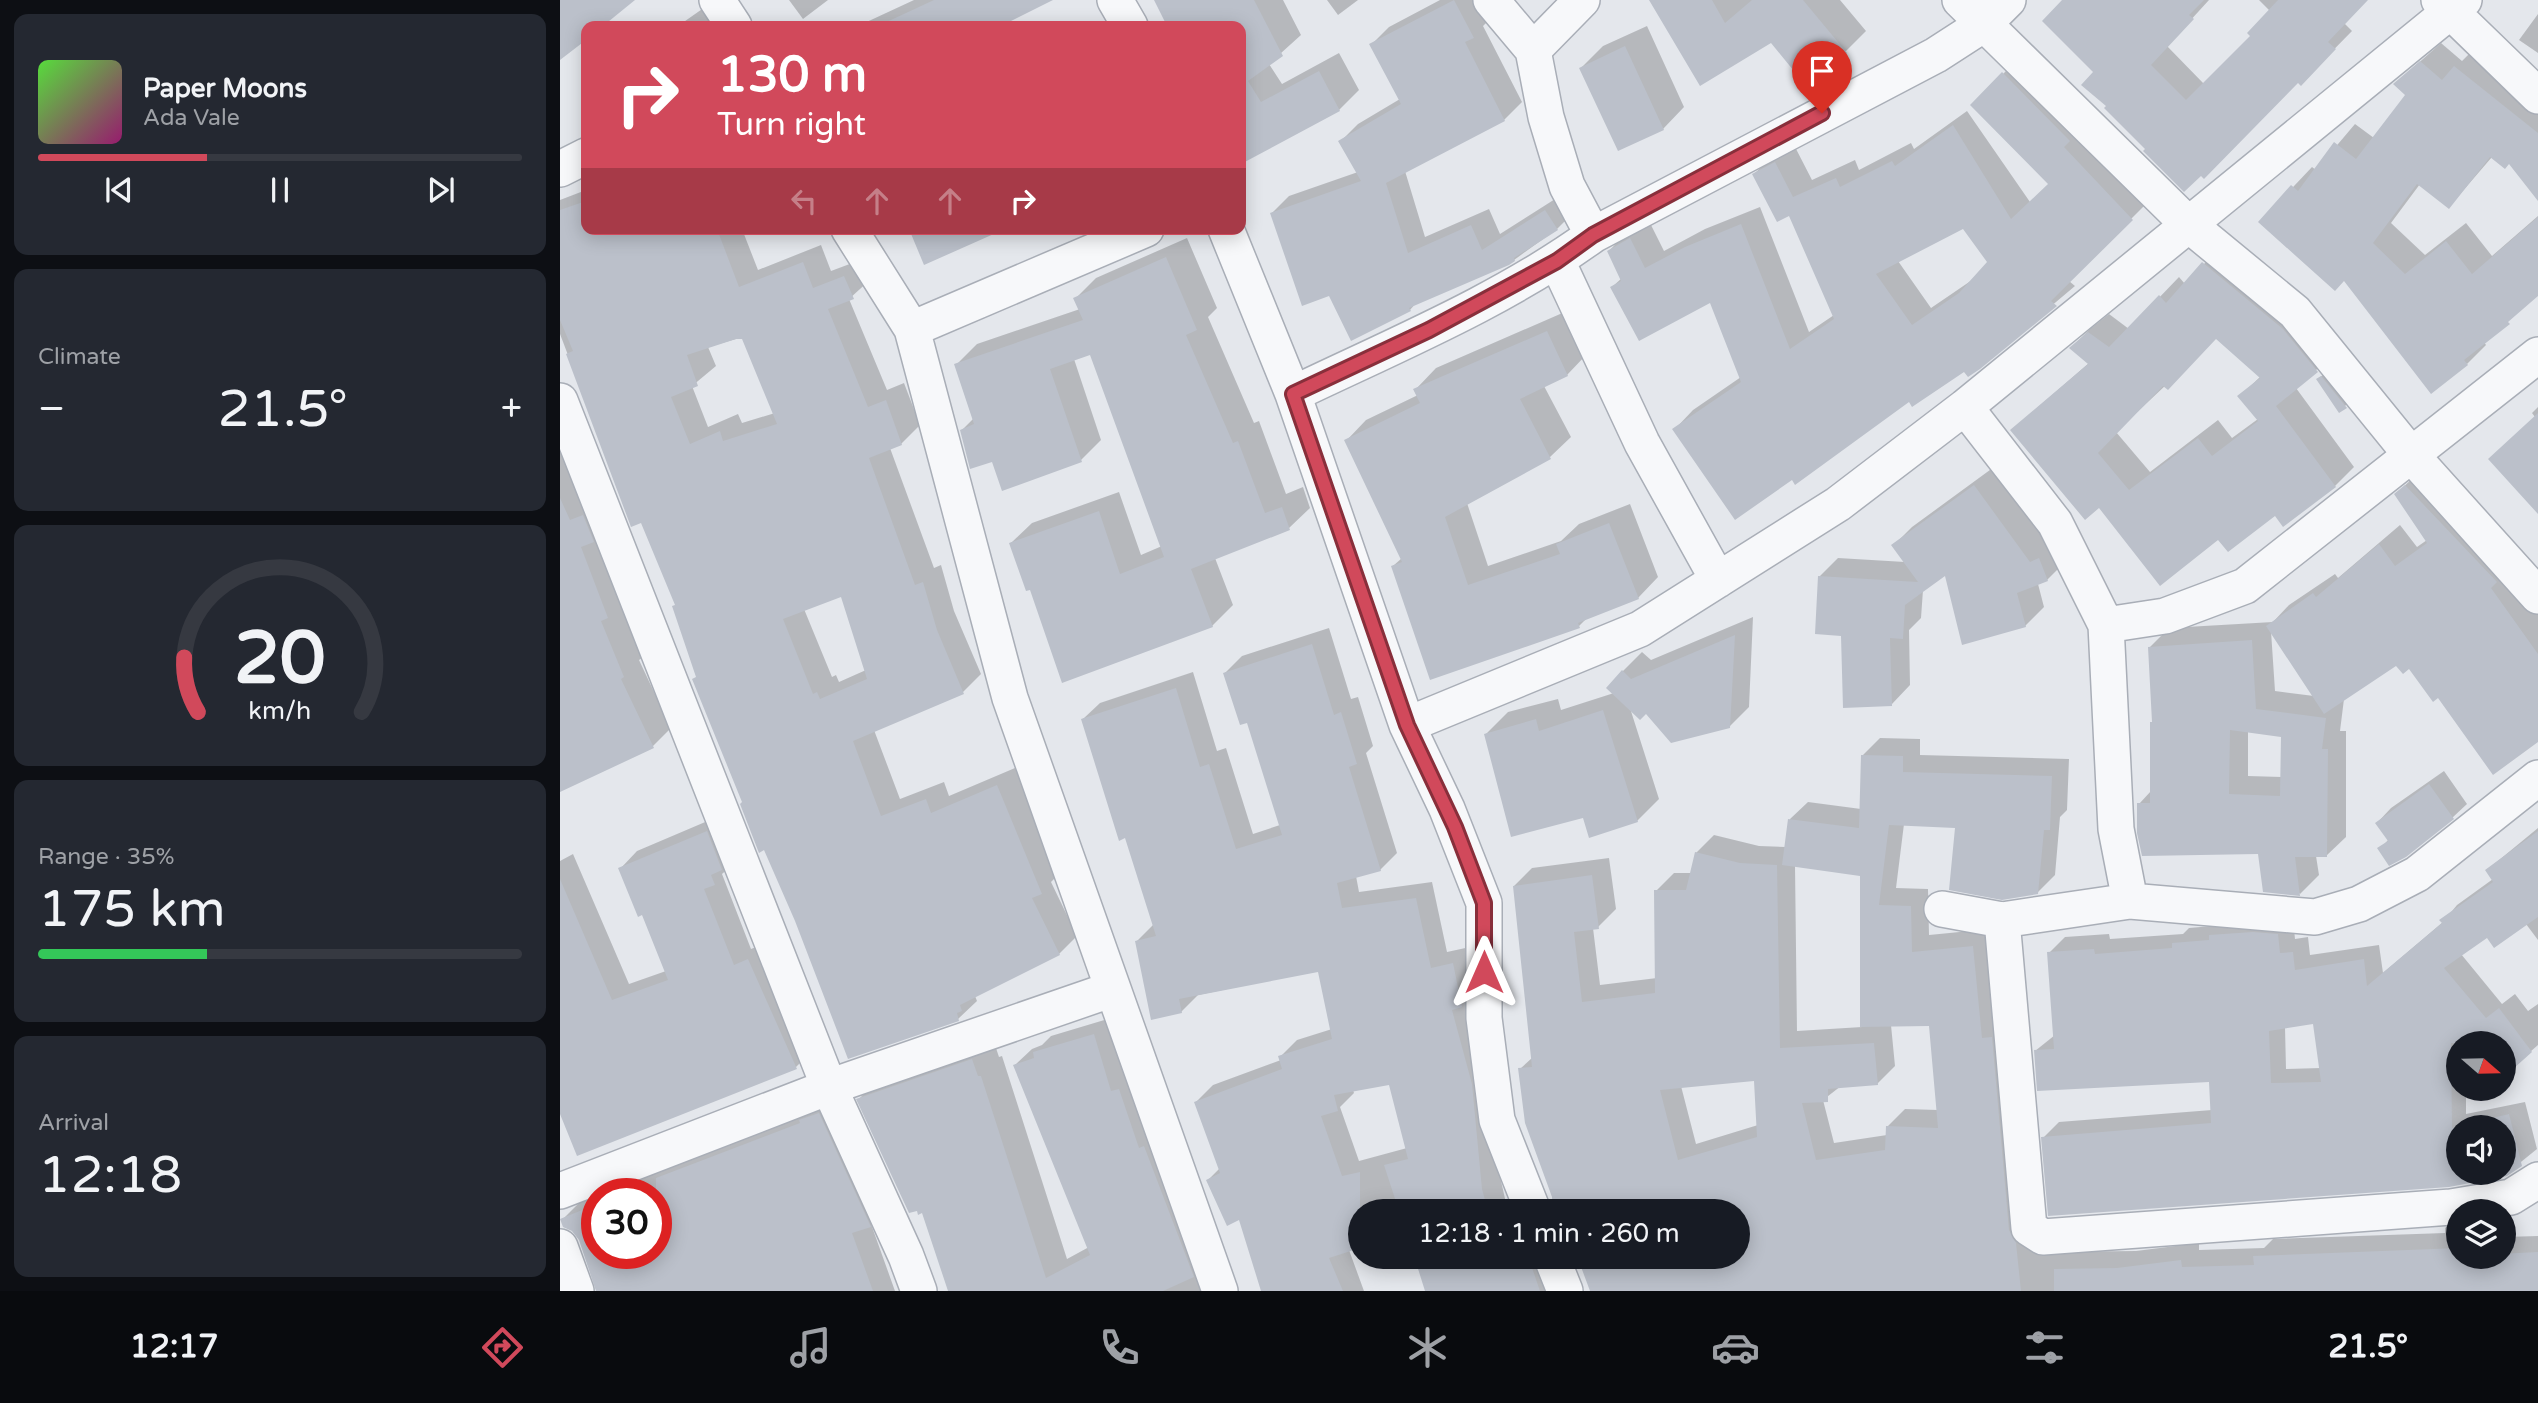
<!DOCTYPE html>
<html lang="en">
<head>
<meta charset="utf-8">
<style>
	:root { --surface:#171b24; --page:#242831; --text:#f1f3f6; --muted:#9ea1a6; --line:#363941; --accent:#d1495b }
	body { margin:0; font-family:"Varela Round",sans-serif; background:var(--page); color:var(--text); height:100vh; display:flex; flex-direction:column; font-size:26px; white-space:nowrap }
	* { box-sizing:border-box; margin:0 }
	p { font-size:23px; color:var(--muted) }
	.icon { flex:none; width:38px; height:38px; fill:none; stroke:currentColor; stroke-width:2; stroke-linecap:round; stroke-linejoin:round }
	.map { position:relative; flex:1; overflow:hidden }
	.panel { display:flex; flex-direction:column; gap:14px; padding:14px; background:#0d0f14; width:560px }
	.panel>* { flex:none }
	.banner { position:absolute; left:21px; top:21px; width:665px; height:214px; border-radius:14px; box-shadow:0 4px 18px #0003; background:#d1495b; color:#fff; overflow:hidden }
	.needle { width:46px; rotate:110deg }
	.buttons { position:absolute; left:1886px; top:1031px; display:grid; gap:14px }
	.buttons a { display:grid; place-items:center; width:70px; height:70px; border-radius:50%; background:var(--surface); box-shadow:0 4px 18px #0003; font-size:35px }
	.speed { position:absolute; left:21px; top:1178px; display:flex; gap:14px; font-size:35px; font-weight:700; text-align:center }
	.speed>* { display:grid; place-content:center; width:91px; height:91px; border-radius:50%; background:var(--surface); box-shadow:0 4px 18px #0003; line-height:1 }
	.speed .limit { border:10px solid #d22; background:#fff; color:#111 }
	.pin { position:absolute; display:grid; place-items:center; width:60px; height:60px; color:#fff; margin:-72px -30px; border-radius:50% 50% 50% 0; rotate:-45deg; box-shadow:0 0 7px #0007 }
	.pin .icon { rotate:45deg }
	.me { position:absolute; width:77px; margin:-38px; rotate:0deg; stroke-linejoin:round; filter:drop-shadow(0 0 5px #0008) }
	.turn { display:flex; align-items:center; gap:24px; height:147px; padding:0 21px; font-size:32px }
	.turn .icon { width:91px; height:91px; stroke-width:2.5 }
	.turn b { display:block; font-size:49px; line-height:60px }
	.lanes { display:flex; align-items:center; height:66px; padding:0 21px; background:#0003; justify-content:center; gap:35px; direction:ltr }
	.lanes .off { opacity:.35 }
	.big { font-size:52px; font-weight:600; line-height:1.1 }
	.panel .card { flex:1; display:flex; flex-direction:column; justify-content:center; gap:10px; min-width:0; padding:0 24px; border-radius:14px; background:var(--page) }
	.panel .dial { align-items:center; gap:0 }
	.dial svg { height:182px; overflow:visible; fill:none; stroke:var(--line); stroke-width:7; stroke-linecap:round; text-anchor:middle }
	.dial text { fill:var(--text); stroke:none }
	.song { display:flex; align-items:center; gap:21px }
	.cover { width:84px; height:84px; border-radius:10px; background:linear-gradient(135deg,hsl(110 70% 55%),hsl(320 70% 35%)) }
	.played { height:7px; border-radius:4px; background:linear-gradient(90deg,var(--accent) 35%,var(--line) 35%) }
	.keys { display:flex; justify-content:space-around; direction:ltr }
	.heat { display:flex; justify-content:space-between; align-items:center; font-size:38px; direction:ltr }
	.charge { height:10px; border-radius:5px; background:linear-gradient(90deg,#34c759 35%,var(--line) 0) }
	.trip { position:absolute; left:788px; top:1199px; width:402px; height:70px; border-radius:35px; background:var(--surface); box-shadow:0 4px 18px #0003; font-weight:600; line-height:70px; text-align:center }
	.menu { display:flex; height:112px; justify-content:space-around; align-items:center; background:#090b0e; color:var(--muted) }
	.menu .icon { width:49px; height:49px }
	.menu .on { color:var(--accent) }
	.menu b { font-size:32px; color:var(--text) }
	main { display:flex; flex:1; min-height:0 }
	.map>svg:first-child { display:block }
	.shadow { fill:#0003; fill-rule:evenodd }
	.building { fill:#bbc0ca; fill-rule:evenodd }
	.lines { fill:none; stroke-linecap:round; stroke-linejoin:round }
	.minor-casing { stroke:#a9aeb7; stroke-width:38 }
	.minor { stroke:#f7f8fa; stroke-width:35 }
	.route-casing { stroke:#882f3b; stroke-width:18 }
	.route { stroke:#d1495b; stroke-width:12 }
</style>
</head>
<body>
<main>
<section class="panel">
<div class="card">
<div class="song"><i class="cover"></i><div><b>Paper Moons</b><p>Ada Vale</p></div></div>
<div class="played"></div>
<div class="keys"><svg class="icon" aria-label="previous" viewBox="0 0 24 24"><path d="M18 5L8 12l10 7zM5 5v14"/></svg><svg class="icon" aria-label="pause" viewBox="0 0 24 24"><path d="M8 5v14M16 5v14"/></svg><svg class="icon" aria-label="next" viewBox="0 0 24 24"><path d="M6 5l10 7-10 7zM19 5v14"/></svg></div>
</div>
<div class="card"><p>Climate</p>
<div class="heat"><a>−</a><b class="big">21.5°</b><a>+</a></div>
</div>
<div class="card dial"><svg viewBox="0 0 100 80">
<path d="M14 69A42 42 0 1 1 86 69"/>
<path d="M14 69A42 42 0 0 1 8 45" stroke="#d1495b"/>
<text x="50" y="56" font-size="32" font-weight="700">20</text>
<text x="50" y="72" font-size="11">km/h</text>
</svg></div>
<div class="card"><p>Range · 35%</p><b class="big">175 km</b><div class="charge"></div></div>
<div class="card"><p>Arrival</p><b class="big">12:18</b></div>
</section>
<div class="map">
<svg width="1978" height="1291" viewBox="0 0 1978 1291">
	<rect width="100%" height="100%" fill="#e4e7ec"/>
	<path class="shadow" d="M155,0L177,26H118Z
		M229,0H268L243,19Z
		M354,0H489L437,26H298Z
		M596,0H723L741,35L709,64L722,84L779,53L799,90L779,110L681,152V26H609Z
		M767,0H798L778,15Z
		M880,0H920L930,19L923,26L962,102L944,120L845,171L865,237L929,209L940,234L1003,194L1014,212L997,229L954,260L856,303L850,310L770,294L712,213L729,196L798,172L780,142L798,124L840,99L811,45L829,27Z
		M1091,0H1280L1306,31L1286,51L1212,41Z
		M1504,0H1649L1607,46L1644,84L1692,35L1710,11L1699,0H1806L1784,23L1792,31L1741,83L1738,80L1587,149L1548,105Z
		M1978,14V53L1959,40Z
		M540,21L542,26H527Z
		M1087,26L1124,107L1103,129L1021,68L1043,46Z
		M1881,43L1902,61L1915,48L1978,99V198L1950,162L1932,157L1889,207L1860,184L1831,223L1865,255L1906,223L1932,256L1978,216V294L1924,342L1926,345L1907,364L1701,221L1752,167L1756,170L1795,124L1814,138L1848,94L1836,83Z
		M1462,55L1590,200L1509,281L1515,286L1419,367L1405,369L1350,400L1233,478L1115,429L1133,410L1181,377L1151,300L1052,287L1062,278L1049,251L1067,232L1089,221L1104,251L1145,229L1200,207L1249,332L1274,315L1230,214L1194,174L1213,156L1234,145L1252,180L1295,160L1299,170L1351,143L1354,149L1407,111L1470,202L1490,184L1412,105ZM1404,227L1429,263L1415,278L1371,308L1338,261Z
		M26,190V229H182L198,270L261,245L271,271L303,259L311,279L289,299L327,390L344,383L360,425L341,444L330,448L374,568L381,565L394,611L421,674L403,692L314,730L340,799L384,782L389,796L455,768L499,874L491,882L517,936L499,954L415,996L417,1001L398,1019L261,978L184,802L138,676L117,604L82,520L72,524L0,334V200ZM183,337L215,413L182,423L178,414L148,427L132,386L156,366L148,347ZM282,595L306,670L279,682L276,675L272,677L244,609Z
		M627,238L657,308L648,317L694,423L699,421L726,494L743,487L750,508L729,528L655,558L673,605L652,626L471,588L451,543L472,523L559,492L581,555L602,546L531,353L514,359L541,440L521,460H433L402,430L414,418L396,365L417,344L520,309L515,299L536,278Z
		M1663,244L1776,352L1736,388L1794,467L1775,486L1724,525L1715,514L1658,537L1539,506L1452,430L1529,363L1511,348L1530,329L1549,314L1569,329L1619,277L1625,284ZM1657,337L1701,376L1680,396L1698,419L1672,438L1658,420L1590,472L1556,432Z
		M1007,311L1027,354L1007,375L984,386L1011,437L990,457L907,503L928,566L1001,541L1019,524L1070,504L1098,577L1078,598L1028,617L1019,626L833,566L842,558L786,441L806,420L858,395L856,389L876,368Z
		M1765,373L1792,400L1779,411L1758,379Z
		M1978,407V511L1975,417L1972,413Z
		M0,433L66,598L60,604L82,658L79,660L111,728L93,746L0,777Z
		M1434,467L1506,561L1487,580L1478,584L1484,607L1465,626L1386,574L1363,590L1361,618L1349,630L1350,685L1332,704L1283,634L1259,577L1278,558L1345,562L1333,546L1352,527Z
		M1857,474L1978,604V740L1879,695L1849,666L1837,664L1784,699L1780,731H1786V837L1766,856H1756L1759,875L1740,894L1699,852L1579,804L1591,791L1594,720L1590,647L1609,628L1713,622L1729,605L1775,574L1778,578L1840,525L1857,547L1867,540L1836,494ZM1711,631L1754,696L1715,691ZM1688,731L1722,735V777L1688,776Z
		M1193,617L1189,707L1169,727L1070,708L1099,799L1077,821L1024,816L926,734L948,712L998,699L1001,710L1054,693L1063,671L1082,652L1091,660Z
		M769,628L791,699L798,697L813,746L806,753L837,853L820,870L796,876L799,892L872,882L887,952L910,947L928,1067L939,1172L946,1203L964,1197L968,1211H800L789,1250L804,1291H703L680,1218L648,1180L660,1168L636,1102L653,1085L721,1060L720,1057L737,1040L772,1029L759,970L638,995L621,1012L577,941L594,924L567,836L523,719L540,703L633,672L657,751L666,748L693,834L720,825L689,721L665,673L682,656ZM830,1083L847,1148L799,1161L780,1107L794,1093L793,1090Z
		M1320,738L1360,739V755L1509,759L1507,810L1500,817L1495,875L1477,893L1397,827L1344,824L1336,888L1368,889L1369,935L1430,929L1476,1252L1576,1251L1639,1243V1250L1704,1248L1713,1239L1885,1233V1228L1899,1215V1256H1944V1237L1978,1236V1291H1032L1178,1256V1211H994V1197L960,1069L973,1057L954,886L972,868L1049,858L1056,909L1038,927L1033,928L1040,985L1097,978L1096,891L1114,873H1132L1136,853L1154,835L1199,846L1226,847L1230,819L1248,802L1301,809L1302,756ZM1235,865L1301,874L1302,1027L1237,1031ZM1370,1024L1378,1110L1345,1109L1328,1126L1327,1135L1274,1143L1263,1100L1281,1086L1317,1084L1335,1066L1331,1025ZM1195,1079L1198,1125L1136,1144L1121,1086Z
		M1884,771L1907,804L1892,818L1820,849L1829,839L1817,823L1831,808Z
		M164,814L171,866L162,874L191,949L206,943L253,1050L236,1067L0,1109V861L13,854L69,984L106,971L83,913L60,869L77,851Z
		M1978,828V940L1966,924L1928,936L1901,954L1942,1004L1955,994L1968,1011L1978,1004V1045L1947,1072L1944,1043H1899V1088H1906V1114L1965,1102L1977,1149L1946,1174L1888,1185L1483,1138L1499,1122L1652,1110L1650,1080L1475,1051L1495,1035L1489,953L1505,937L1549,934L1550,939L1623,934L1629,928L1733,919L1735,939L1748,937L1750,955L1819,945L1823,973L1883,922L1897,905L1933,879L1927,870ZM1755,1022L1761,1068L1726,1069L1725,1027ZM1899,1127H1944V1172H1899Z
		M551,1018L662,1291H389L364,1211L299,1099L319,1078L433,1039L439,1057L442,1056L507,1259L540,1241L455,1065L472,1049L482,1045L491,1036Z
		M258,1104L326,1209L311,1224L335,1291H37L20,1239L2,1220L19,1203L37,1195V1253H96V1194H41Z
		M856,1256H989L1004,1291H869Z"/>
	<path class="building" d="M0,0H75L43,26H26V40L0,60Z
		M374,0H493L441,26H318Z
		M594,0H694L723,56L688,81L701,102L759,71L780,111L681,164V26H607Z
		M894,0L914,38L905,42L945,121L826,183L848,253L911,225L922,250L985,210L998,230L954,258L955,261L949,265L849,308L851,311L791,341L769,296L742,306L710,213L801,181L778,141L841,104L809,44Z
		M1089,0H1152L1165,23L1192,0H1243L1287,53L1247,87L1211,43L1140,86Z
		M1502,0H1644L1629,15L1634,19L1591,65L1626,100L1690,36L1687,33L1718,0H1808L1768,42L1776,49L1741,86L1738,83L1644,179L1641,176L1624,192L1583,151L1585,149L1544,108L1546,106L1521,85L1533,72L1482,21Z
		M1065,46L1104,130L1058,151L1019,68Z
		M1860,61L1882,80L1894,66L1978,133V201L1949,164L1945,169L1930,157L1889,209L1857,184L1813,243L1845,274L1886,241L1912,274L1978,217V296L1948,322L1950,324L1904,360L1908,365L1871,394L1784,281L1775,291L1698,222L1731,185L1738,191L1774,142L1796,159L1845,95L1833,84Z
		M1442,72L1510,141L1504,147L1573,220L1491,301L1497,306L1420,369L1408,377L1404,372L1352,407L1349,402L1235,485L1232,480L1175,520L1112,429L1181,382L1150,303L1079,341L1050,287L1061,281L1047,251L1070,238L1085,268L1125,247L1181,224L1230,349L1274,319L1229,216L1217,222L1192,174L1215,162L1233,197L1276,178L1280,187L1332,161L1335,166L1393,125L1451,219L1488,184L1410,105ZM1403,229L1427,262L1399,293L1352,325L1316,274Z
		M26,201V229H157L179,287L243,262L253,288L284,276L294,299L268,309L308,407L326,400L342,445L309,458L355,585L363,582L377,630L404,694L293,741L321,816L366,799L371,813L437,785L482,894L472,898L500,955L400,1005L402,1011L397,1013L399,1021L288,1059L235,921L204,850L199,853L180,804L182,802L132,679L136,677L112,606L115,605L81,523L71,527L6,354L13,351L0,320V210ZM176,339H182L217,424L163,441L160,431L130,444L111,397L138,386L127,355ZM281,597L307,679L260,699L257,692L253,694L223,619Z
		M349,229H445L364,265Z
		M606,257L637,330L626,335L673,443L678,441L705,513L722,507L730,530L631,569L653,627L502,683L470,590L466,591L449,543L539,511L560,574L604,557L530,355L490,369L522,462L442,491L432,462L410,469L400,430L414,424L394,364L523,320L513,298Z
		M1642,262L1723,329L1758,372L1716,406L1776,487L1723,527L1715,516L1668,552L1658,540L1600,586L1539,508L1525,520L1450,430L1528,364L1509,348L1528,332L1549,347L1599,295L1606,303ZM1656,339L1700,378L1677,396L1698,421L1652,456L1638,438L1569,490L1538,453L1603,386L1608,390Z
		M987,331L1008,376L960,399L991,459L885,517L908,585L1000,554L996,544L1049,523L1079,599L1018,623L1020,628L870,680L831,566L842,562L784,440L860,403L853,389Z
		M1761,376L1787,408L1779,413L1756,379Z
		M1978,413V514L1928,459Z
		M1414,485L1470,562L1479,558L1488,581L1457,593L1466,627L1402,645L1385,576L1345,605L1343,639L1330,638L1332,706L1283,708L1281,636L1255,634L1258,576L1358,582L1331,545Z
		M1845,485L1937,582L1931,588L1978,654V742L1933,775L1878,698L1873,702L1849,669L1843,674L1836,666L1764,714L1706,626L1753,593L1756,597L1819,544L1835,566L1867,543L1834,494Z
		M0,498L10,520L23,515L34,542L21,547L48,618L41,621L64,677L61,679L94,748L0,792Z
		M1175,635L1170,728L1111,743L1086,714L1080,720L1046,688L1062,670L1071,679Z
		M1692,640L1696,709L1766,718L1762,749H1768L1767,857H1735L1740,896L1703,892L1698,854L1582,856L1577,833V803H1590V722H1592L1588,647ZM1670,730L1721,737L1720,796L1669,794Z
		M752,644L774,715L781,712L797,764L789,767L821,871L777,883L782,908L856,898L871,968L893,963L902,1007L892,1010L912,1084L922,1189L928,1211H839L824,1165L848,1159L829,1085L774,1095L778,1111L761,1116L782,1176L800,1172V1248L769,1258L783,1291H701L679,1220L667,1226L646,1180L660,1173L634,1102L722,1069L718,1056L772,1039L758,972L619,999L622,1013L591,1020L575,941L596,936L565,838L559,841L521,719L616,688L640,767L649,764L676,849L722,835L687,723L680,725L663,673Z
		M1043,710L1078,822L1029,838L1023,818L951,837L924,734L976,719L979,731Z
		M1301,755L1343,756V772L1492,776L1490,830H1484L1478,894L1442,900L1389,890L1395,828L1329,825L1319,905L1351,906L1352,952L1413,946L1422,1038L1432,1037L1449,1230L1456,1243L1461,1291H1030L1017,1256H1178V1211H1149L1147,1204L1122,1211H993L992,1197L965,1123L958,1068L972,1067L953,886L1032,875L1039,929L1014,932L1022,1002L1095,993L1094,890H1126L1135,852L1180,863L1217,865L1220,1048L1314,1043L1318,1085L1268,1089V1102L1242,1103L1256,1160L1325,1150L1326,1126L1378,1128L1369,1026L1300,1027V876L1222,865L1228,819L1299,828ZM1194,1081L1197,1137L1118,1160L1100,1090Z
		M1869,784L1894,819L1846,857L1829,866L1817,848L1828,841L1815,823Z
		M147,831L162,870L151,875L155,885L144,889L174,965L188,959L237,1069L17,1156L0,1114V879L52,1000L108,980L82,915L78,917L58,868Z
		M1978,831V917L1934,948L1927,938L1884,968L1926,1018L1939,1008L1972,1052L1944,1077V1043H1891L1892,1128L1949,1114L1962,1166L1947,1176L1889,1187L1488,1216L1481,1137L1651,1123L1649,1082L1477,1091L1474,1050L1494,1049L1487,952L1534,949L1535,954L1612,948V943L1649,940V935L1693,932L1718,934L1720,953L1733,952L1735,970L1804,959L1807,986L1882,923L1879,920L1933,882L1925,870ZM1753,1024L1761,1082L1711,1083L1709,1031ZM1899,1127H1944V1172H1899Z
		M534,1034L551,1091L559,1089L579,1148L584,1146L634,1277L603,1291H388L362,1213L358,1215L357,1211L349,1213L296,1099L412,1059L418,1076H421L486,1278L530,1255L453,1065L474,1058L473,1052Z
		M259,1113L311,1227L292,1233L313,1291H36L19,1240L12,1231L3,1227L0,1219L37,1204V1253H96V1178L240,1123L239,1120Z
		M1899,1248V1256L1978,1252V1291H1494V1269L1557,1268L1621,1260L1622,1267L1694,1265L1693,1256Z
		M854,1256H968L980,1291H865Z"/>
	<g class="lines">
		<g class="minor-casing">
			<path id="minor" d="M157,0L174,26
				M555,0L570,26
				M931,0L973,50L986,117L1007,186L1033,235
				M1400,0L1628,224L1735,312L1852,456L1978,596
				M1879,0L1978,96
				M973,50L1022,0
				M0,169L26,156
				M289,229L352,329L450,698L660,1291
				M666,229L733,394L847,725L887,809L924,903V1018L937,1120L973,1211
				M997,261L1082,443L1158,580
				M352,329L586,229
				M733,394C835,345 942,301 1033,235L1376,55L1424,24L1448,0
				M0,401L269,1087L346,1256L359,1291
				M1405,407L1495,523L1546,625L1556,829L1570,901
				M1546,625L1605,616L1685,586L1978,355
				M847,725L1080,629L1278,504L1405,407L1904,0
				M1382,909L1442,920L1570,901L1755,917L1799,904L1857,874L1978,778
				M1442,920L1469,1228L1483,1237L1891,1207L1951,1197L1978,1180
				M0,1191L269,1087L553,989
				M0,1247L16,1291
				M991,1256L1005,1291"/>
		</g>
		<use href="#minor" class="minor"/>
	</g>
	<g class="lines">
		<g class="route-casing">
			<path id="route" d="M924,972V903L895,827L847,725L733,394L869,330L997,261L1033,235L1262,113"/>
		</g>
		<use href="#route" class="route"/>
	</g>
</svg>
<div class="buttons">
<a><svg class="needle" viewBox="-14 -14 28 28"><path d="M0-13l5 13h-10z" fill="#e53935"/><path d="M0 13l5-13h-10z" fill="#9ea1a6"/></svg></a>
<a><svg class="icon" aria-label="sound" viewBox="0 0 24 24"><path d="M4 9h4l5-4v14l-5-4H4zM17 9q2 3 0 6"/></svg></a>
<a><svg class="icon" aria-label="layers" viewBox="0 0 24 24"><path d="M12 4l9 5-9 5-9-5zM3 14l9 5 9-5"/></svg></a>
</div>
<div class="speed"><div class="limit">30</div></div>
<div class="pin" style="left:1262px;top:113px;background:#d93025"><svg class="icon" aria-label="arrive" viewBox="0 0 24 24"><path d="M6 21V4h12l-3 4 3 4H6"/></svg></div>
<svg class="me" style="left:924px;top:972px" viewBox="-20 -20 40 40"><path d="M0-17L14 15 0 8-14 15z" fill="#d1495b" stroke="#fff" stroke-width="4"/></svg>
<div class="trip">12:18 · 1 min · 260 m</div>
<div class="banner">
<div class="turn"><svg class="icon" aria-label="right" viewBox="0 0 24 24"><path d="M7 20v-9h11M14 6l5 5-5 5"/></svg><div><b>130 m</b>Turn right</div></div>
<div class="lanes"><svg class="icon off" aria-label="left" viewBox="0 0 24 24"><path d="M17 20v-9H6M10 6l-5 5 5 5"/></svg><svg class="icon off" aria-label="ahead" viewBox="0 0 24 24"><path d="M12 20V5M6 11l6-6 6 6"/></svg><svg class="icon off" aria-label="ahead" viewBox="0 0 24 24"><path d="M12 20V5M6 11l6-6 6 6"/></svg><svg class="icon" aria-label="right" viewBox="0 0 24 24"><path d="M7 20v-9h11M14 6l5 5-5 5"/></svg></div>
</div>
</div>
</main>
<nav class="menu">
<b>12:17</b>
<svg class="icon on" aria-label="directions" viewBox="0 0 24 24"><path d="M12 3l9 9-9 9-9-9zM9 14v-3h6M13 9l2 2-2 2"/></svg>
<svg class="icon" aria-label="music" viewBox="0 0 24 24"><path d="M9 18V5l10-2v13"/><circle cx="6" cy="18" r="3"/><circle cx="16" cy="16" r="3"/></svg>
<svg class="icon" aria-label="phone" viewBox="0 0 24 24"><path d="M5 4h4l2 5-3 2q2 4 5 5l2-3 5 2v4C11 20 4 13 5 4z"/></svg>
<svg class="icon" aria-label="climate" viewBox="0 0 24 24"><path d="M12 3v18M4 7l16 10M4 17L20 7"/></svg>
<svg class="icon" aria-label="car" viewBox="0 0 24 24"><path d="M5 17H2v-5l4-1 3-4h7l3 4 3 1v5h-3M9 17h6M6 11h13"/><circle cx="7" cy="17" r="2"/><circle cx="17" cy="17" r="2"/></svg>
<svg class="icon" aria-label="filters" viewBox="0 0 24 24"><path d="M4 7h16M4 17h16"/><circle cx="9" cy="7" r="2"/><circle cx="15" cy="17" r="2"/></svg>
<b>21.5°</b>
</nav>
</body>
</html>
